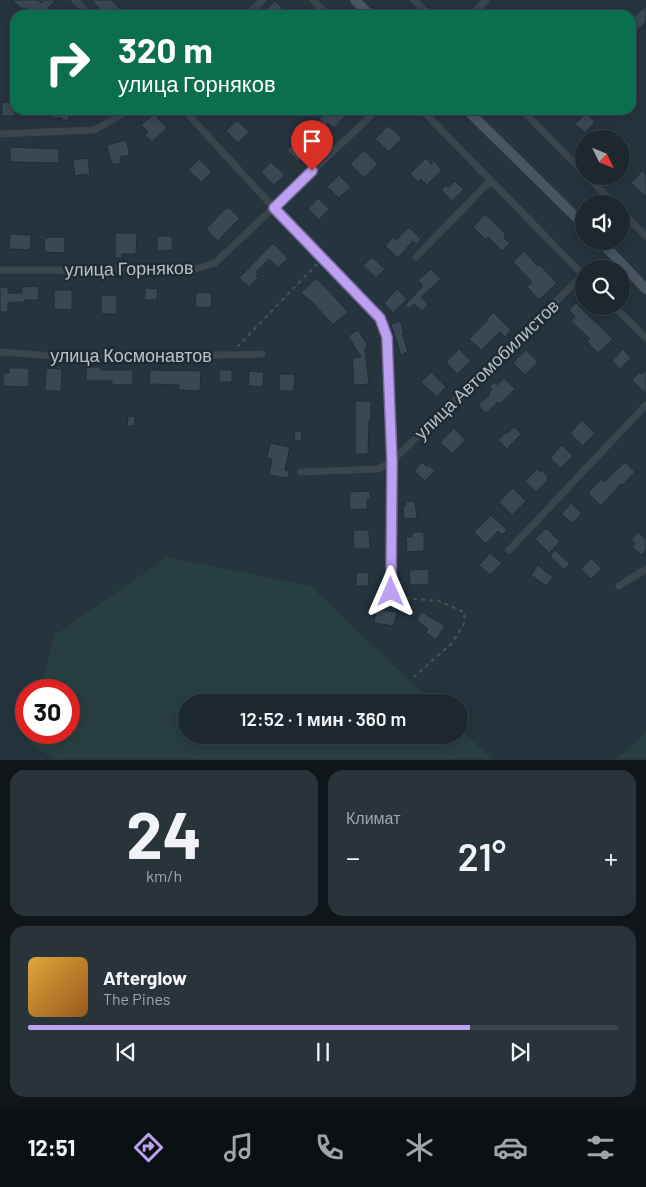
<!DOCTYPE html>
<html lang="ru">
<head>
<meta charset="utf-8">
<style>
	:root { --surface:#1c272e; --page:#29333a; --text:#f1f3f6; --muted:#a0a5aa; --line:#3a444a; --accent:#bca0f2 }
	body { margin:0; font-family:Barlow,sans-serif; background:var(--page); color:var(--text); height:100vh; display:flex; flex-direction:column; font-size:19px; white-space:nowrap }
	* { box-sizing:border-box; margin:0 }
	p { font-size:16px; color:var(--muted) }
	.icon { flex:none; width:28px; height:28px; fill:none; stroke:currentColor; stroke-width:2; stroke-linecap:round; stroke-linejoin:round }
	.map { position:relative; height:760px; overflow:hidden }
	.panel { display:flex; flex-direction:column; gap:10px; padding:10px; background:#0f1519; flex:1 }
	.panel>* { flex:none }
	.top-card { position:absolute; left:10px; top:10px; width:626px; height:105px; border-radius:15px; box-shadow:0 2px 12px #0003,0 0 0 1px var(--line); background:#0b6e4f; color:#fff; overflow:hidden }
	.needle { width:32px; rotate:133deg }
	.controls { position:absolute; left:575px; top:130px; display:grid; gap:10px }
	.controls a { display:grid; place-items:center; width:55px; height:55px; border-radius:50%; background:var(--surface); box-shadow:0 2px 12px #0003,0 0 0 1px var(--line); font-size:25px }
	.speed { position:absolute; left:15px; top:679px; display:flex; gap:10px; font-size:25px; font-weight:700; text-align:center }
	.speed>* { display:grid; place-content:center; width:65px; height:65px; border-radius:50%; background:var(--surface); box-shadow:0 2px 12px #0003,0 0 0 1px var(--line); line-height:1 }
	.speed .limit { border:8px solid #d22; background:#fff; color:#111 }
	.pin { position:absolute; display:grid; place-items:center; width:42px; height:42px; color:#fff; margin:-51px -21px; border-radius:50% 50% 50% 0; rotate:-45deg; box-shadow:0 0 5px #0007 }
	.pin .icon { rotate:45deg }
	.me { position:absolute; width:55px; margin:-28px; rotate:0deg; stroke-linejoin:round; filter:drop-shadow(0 0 4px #0008) }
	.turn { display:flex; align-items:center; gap:18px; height:105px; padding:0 25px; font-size:22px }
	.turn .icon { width:65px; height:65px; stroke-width:2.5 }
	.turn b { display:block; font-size:35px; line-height:42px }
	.big { font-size:38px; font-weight:600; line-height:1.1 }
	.panel .widget { flex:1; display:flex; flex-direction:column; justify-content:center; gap:8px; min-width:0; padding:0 18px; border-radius:15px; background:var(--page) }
	.panel .dial { align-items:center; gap:0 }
	.dial b { font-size:65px; line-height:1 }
	.song { display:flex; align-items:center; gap:15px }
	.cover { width:60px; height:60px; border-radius:8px; background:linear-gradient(135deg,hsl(40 70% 55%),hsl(30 70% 35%)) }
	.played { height:5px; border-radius:2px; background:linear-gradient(90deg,var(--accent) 75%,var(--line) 75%) }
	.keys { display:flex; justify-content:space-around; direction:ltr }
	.heat { display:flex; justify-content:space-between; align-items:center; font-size:28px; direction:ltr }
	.panel .tiles { flex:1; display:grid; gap:10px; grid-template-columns:1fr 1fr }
	.widget:last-child { grid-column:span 2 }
	.trip { position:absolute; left:178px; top:694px; width:290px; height:50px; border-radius:25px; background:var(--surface); box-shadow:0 2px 12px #0003,0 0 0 1px var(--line); font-weight:600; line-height:50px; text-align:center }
	.dock { display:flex; height:80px; justify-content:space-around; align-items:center; background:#0b1012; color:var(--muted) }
	.dock .icon { width:35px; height:35px }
	.dock .current { color:var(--accent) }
	.dock b { font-size:22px; color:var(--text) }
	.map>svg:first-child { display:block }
	.green { fill:#283f3f }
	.building { fill:#394854; stroke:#212c35 }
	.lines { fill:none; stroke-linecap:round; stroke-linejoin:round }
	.path { stroke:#415756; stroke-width:2; stroke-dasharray:4 4; stroke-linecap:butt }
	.minor { stroke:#3a454e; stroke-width:7 }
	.secondary { stroke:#495561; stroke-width:10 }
	.route-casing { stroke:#7a689d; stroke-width:12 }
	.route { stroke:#bca0f2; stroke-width:9 }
	.labels { text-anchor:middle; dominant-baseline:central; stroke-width:5; stroke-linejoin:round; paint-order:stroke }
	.street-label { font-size:18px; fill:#b7c0c9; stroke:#1f2a33 }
</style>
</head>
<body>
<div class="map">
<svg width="646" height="760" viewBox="0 0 646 760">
	<rect width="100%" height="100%" fill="#26343e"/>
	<path class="green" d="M167,557L310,586L432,702H186V735H459V728L492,759H53L27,741L29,733L69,732V690H40L55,635Z
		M646,733V759H616Z"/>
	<path class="building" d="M12,0H38L41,3L44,0H56L48,8L55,15H33L24,7L22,9Z
		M91,0H111L127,15H106Z
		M275,1L289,15H260Z
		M646,6V22L631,36V13L635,16Z
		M2,102H15V116H2Z
		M52,110H69V120H62V118H52Z
		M327,110H338L345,116L334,128L328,123L326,126L319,119Z
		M586,113L595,122L585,133L575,124Z
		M154,114L167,128L152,142L145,135L148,132L141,125Z
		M237,120L249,132L238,143L226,131Z
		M388,126L402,138L389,152L375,139Z
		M300,137L311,147L298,161L287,150Z
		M126,140L130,155L120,157L121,163L113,165L111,159L110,160L107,145Z
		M10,147L59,149V163L10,162Z
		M364,150L378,164L364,178L350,164Z
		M88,158L90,174L75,176L73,160Z
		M426,158L431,164L434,161L442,170L427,185L421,179L418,182L410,174Z
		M199,159L212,172L201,182L188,170Z
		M271,162L285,175L274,185L261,172Z
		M642,171L646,175V197L631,183Z
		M339,175L351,187L339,198L327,187Z
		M455,181L464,190L452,201L441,190L446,185L448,188Z
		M318,198L329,209L319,220L308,209Z
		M228,207L240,218L218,241L206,229L225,209L226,210Z
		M485,214L506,235L504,238L510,243L502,251L488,237L485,239L473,227Z
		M409,227L421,239L416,244L413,241L398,258L385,246L393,237L396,240Z
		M115,233H137L136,254H122V258H115Z
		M10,234L31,235L30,250L9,249Z
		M157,236H172L173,250L157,251Z
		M48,237H65V253L44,252L45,238H48Z
		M273,243L288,258L278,268L269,259L256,272L258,274L256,276L258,278L249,287L239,278Z
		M524,251L538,266L540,265L557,283L539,300L527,287L532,282L513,262Z
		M372,257L385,269L376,278L363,266Z
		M431,269L441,279L421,297L428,305L422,311L414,304L408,309L405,305L423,286L418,280Z
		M316,278L328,290L348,312L333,325L314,304L301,293Z
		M38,286L39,300H24V302L8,303V312H0V287H8V293H22V287Z
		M145,288L158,289L157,300H145Z
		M397,289L407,299L393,313L384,303Z
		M54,290H72V310L54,309Z
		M196,292L212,293L211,308L195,307Z
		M101,295H117V314H101Z
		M576,303L613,339L598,353L587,342L590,339L571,321L575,317L569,310Z
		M493,312L511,330L505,337L500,332L481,350L469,339L488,320L487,319Z
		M400,321L404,333L402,334L408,351L401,356L391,324Z
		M358,330L368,346L365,348L369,384L354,385L352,358L361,357L348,336Z
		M459,349L471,361L457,374L446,362Z
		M623,349L631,358L620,369L612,361Z
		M526,350L538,362L525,375L513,363Z
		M86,367H101V370H133V385H112V381H86Z
		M9,368H29V387L3,386V373H9Z
		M46,368L62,369L61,391H45Z
		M150,370L201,371L200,391L178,390L179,385L149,384Z
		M219,370H232V382H219Z
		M646,370V394L632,380L639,372L642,374Z
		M249,371L264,372L263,387L248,386Z
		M431,372L446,387L437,397L421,382Z
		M279,374H295L294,391H279Z
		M504,378L515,389L500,404L498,402L486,413L478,405L490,394L489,393L492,390L489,387L494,382L497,385Z
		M355,401H371V420H369L368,454H355Z
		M128,416L135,417V426H127Z
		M582,420L595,433L583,446L570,433Z
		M514,427L521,434L507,449L498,440L505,433L507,434Z
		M454,428L465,440L452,454L440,442Z
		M295,431H302L301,441L294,440Z
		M270,443L290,447L285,470L289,471L288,478L269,475L272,459L267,458Z
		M562,445L573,456L561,468L550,458Z
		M422,462L427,467L429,465L435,471L425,481L414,471Z
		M625,462L635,472L622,485L621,484L601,506L588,493L601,479L604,482Z
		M537,469L540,472L541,470L548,477L547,479L548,480L536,492L525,481Z
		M513,488L526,501L512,515L499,502Z
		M370,491L371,499L367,500V509L350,510L349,492Z
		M415,501L417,518L404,519L403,506H406L405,502Z
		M571,503L582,513L572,523L561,514Z
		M491,515L507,530L502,535L498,531L486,544L474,532Z
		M546,528L560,542L549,553L535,539Z
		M353,530H369L370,549H354Z
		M412,532H424V551L407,552L406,537H412Z
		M638,532L646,540V550L641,555L632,547L635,543L631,540Z
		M555,550L570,564L564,570L550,556Z
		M490,553L502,563L490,575L479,565Z
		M591,558L602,569L591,579L581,569Z
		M538,565L553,577L546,586L531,575Z
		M429,569V585H410L409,570Z
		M356,572L369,573L368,586H356Z
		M376,609L397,612L394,626L374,623Z
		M422,612L445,626L436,640L426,633L428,629L416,620Z"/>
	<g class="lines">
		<path class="path" d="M237,347L317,264
			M398,595L403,598L439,601L464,612L465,622L452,643L414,677"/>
		<path class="minor" d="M75,0L90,15
			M313,0L328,15
			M414,0L429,15
			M247,15L263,0
			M472,15L486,0
			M184,110L274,208L380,318L387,337L391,462V592
			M422,110L584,276
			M522,110L584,173
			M0,134L94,130L130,110
			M587,176L614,204
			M621,211L646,236
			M416,257L491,180
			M0,270H192L215,263L377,110
			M614,306L646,338
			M0,352L84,358L262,354
			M301,472L379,469L391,462L583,275
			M509,550L646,405
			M619,586L646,569"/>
		<path class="secondary" d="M355,0L370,15
			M467,110L584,225
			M600,241L646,289"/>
	</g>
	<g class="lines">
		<g class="route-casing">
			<path id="route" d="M312,171L274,208L380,318L387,337L392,462L391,592"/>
		</g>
		<use href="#route" class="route"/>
	</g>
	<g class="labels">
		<g class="street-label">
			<text transform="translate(129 268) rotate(-1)">улица Горняков</text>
			<text x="131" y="355">улица Космонавтов</text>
			<text transform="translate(486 369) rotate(-44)">улица Автомобилистов</text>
		</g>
	</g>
</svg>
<div class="controls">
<a><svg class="needle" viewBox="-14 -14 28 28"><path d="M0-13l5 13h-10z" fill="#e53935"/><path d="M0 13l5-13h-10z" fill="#a0a5aa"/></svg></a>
<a><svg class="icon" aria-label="sound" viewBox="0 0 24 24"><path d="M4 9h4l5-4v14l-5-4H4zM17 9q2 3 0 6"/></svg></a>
<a><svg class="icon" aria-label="search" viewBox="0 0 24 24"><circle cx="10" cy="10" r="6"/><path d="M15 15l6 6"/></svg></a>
</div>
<div class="speed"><div class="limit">30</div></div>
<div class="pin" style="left:312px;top:171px;background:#d93025"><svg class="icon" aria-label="arrive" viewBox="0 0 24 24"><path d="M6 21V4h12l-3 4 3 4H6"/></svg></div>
<svg class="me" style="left:391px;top:592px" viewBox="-20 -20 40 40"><path d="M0-17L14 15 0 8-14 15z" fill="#bca0f2" stroke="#fff" stroke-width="4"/></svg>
<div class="trip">12:52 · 1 мин · 360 m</div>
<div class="top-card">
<div class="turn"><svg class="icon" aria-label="right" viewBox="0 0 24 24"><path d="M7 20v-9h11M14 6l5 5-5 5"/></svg><div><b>320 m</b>улица Горняков</div></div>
</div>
</div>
<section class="panel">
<div class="tiles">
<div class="widget dial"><b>24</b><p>km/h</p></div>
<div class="widget"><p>Климат</p>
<div class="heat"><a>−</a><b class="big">21°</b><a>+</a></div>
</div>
<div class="widget">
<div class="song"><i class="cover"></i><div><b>Afterglow</b><p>The Pines</p></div></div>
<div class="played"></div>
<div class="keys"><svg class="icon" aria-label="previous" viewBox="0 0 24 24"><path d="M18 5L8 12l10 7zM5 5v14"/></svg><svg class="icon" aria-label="pause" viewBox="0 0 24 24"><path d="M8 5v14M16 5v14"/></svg><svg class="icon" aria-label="next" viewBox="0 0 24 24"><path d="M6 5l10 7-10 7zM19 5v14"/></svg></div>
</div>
</div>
</section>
<nav class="dock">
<b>12:51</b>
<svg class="icon current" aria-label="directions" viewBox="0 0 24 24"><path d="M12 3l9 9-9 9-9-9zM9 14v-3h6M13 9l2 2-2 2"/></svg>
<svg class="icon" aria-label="music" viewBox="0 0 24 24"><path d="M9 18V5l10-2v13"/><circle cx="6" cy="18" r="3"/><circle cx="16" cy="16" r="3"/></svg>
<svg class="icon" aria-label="phone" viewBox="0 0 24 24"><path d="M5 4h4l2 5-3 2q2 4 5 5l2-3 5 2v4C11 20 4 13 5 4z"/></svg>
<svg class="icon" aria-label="climate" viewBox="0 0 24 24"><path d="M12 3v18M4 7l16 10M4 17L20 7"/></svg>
<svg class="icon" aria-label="car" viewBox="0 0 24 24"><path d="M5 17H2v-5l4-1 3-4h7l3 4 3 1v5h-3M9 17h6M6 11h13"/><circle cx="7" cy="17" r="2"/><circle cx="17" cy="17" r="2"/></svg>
<svg class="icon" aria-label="filters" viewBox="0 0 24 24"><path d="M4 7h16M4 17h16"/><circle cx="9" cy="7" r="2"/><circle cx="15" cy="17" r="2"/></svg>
</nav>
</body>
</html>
